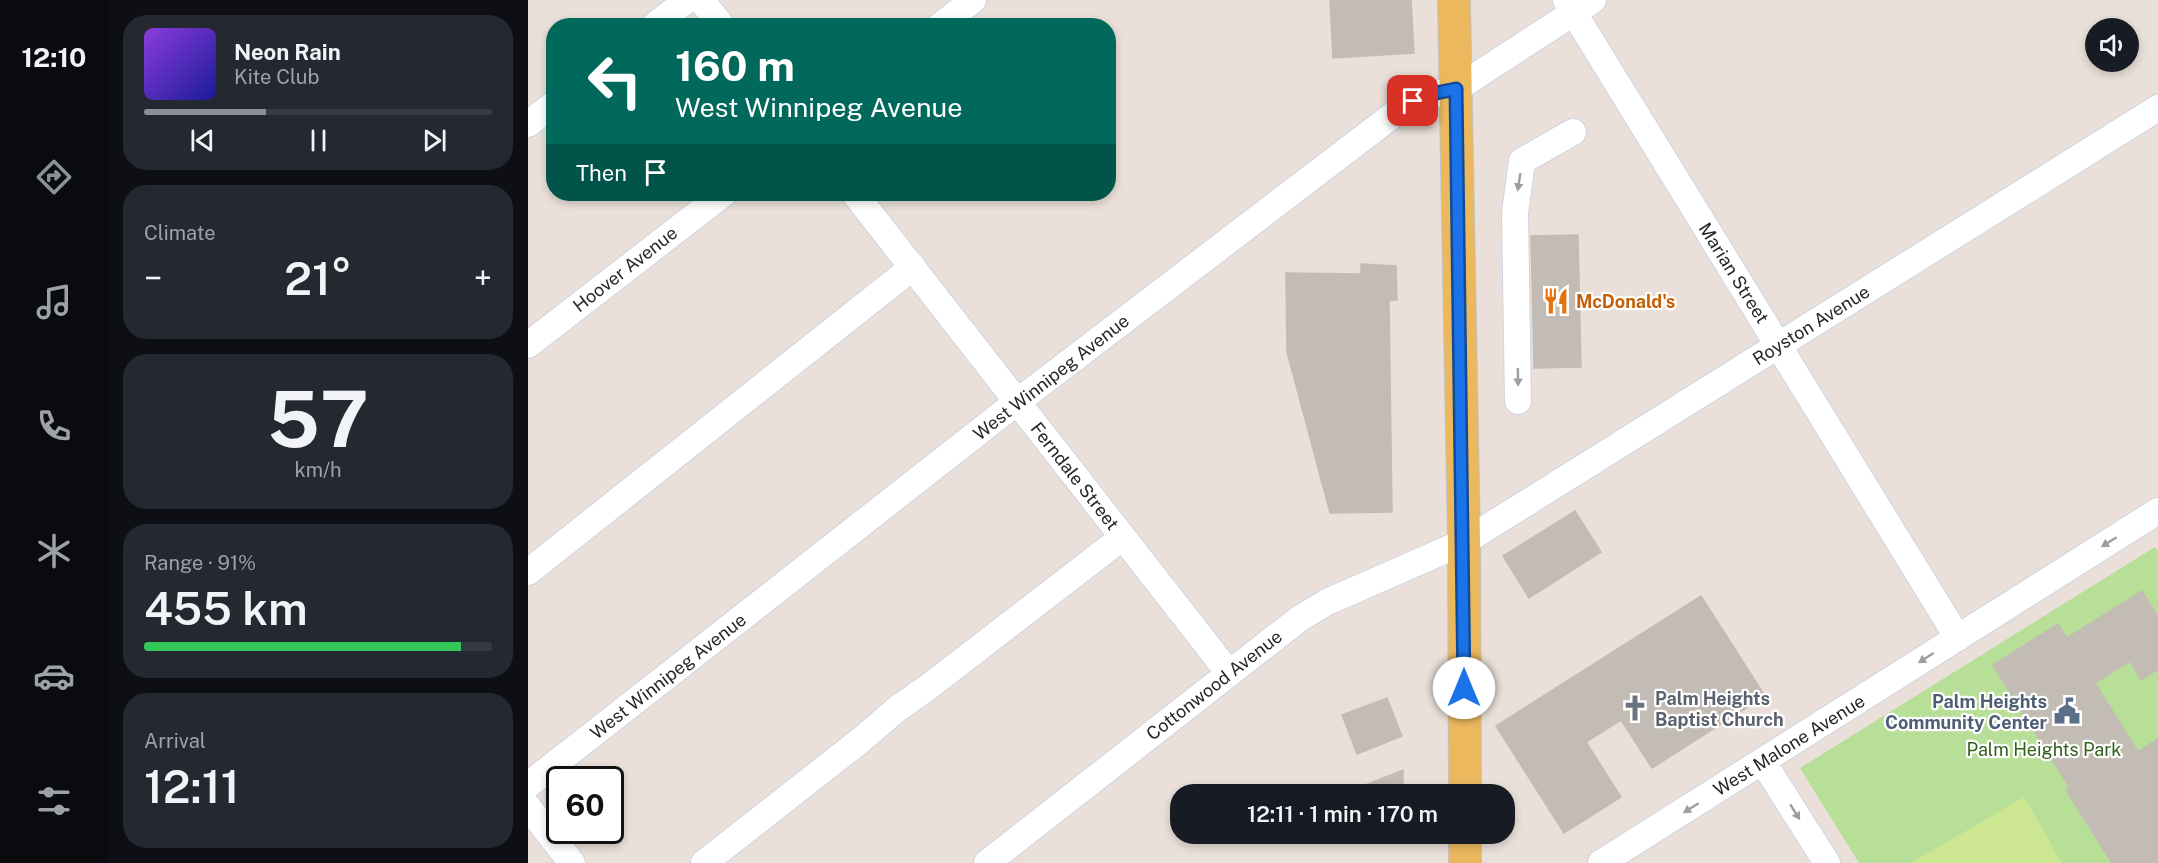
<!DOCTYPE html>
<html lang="en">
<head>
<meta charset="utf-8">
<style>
	:root { --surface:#171b24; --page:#242831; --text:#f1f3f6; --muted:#9ea1a6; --line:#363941; --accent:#8c9099 }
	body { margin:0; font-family:"Public Sans",sans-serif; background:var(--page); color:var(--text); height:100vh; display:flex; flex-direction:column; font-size:22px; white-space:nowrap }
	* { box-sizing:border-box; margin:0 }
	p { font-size:20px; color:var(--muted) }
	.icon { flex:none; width:33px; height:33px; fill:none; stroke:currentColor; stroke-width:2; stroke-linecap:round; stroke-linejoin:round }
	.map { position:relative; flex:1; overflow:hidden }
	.panel { display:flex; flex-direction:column; gap:15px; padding:15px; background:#0d0f14; width:420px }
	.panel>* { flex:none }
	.top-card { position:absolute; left:18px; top:18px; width:570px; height:183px; border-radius:24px; box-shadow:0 3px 9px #0003; background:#00695c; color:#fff; overflow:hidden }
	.tools { position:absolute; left:1557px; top:18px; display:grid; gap:12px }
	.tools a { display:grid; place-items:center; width:54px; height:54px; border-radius:50%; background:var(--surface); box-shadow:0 3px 9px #0003; font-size:30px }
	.speed { position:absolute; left:18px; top:766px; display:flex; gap:12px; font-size:30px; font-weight:700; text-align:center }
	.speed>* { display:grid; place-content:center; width:78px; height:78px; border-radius:50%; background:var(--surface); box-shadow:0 3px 9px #0003; line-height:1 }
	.speed .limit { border:3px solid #111; border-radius:9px; background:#fff; color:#111 }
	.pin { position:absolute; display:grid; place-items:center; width:51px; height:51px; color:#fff; margin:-26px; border-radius:12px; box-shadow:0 3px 9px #0006 }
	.me { position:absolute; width:66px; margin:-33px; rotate:0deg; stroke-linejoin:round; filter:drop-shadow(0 0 4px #0008) }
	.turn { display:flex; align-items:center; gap:21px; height:126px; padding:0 30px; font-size:27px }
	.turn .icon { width:78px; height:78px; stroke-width:2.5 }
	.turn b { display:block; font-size:42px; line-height:51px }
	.then { display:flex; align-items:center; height:57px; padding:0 30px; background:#0003; gap:12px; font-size:22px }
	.big { font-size:45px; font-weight:600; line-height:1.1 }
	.panel .widget { flex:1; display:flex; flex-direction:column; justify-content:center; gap:9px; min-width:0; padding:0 21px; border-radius:24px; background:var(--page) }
	.panel .dial { align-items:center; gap:0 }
	.dial b { font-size:78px; line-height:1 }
	.song { display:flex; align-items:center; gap:18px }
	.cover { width:72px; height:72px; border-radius:9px; background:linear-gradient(135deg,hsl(270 70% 55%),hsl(240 70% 35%)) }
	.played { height:6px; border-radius:3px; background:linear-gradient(90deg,var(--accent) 35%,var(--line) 35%) }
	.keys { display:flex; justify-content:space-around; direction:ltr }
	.heat { display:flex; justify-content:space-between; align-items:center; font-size:33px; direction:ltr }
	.charge { height:9px; border-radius:4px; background:linear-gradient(90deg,#34c759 91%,var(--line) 0) }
	.trip { position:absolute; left:642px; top:784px; width:345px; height:60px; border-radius:24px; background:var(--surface); box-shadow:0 3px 9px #0003; font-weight:600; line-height:60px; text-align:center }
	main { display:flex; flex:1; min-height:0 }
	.menu { display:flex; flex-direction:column; width:108px; justify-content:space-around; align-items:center; background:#090b0e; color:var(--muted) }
	.menu .icon { width:42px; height:42px }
	.menu .on { color:var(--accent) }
	.menu b { font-size:27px; color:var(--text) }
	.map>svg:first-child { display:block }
	.green { fill:#b8df97 }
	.pitch { fill:#cde692 }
	.building { fill:#c2bcb5; stroke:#c4bcb3; stroke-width:1.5 }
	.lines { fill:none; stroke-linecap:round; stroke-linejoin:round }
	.minor-casing { stroke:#ced4e0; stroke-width:28 }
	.major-casing { stroke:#c3c3c3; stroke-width:34 }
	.minor { stroke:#fff; stroke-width:26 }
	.major { stroke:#ebb85d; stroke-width:32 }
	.oneway { fill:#9e9e9e }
	.route-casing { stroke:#114b97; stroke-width:15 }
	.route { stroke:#1a73e8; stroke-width:10 }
	.labels { text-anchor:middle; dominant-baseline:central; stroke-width:4.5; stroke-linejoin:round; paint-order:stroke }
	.street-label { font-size:18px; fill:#272727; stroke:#fff }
	.food-label { font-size:18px; font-weight:bold; fill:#c56008; stroke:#fff; text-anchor:start }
	.worship-label { font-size:18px; font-weight:bold; fill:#5b616d; stroke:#fff; text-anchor:start }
	.service-label { font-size:18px; font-weight:bold; fill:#4e5e75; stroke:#fff; text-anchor:end }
	.park-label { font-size:18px; fill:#32601b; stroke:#fff }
</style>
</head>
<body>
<main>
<nav class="menu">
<b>12:10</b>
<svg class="icon on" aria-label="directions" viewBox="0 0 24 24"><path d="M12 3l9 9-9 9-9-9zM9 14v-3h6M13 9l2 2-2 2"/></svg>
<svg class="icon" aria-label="music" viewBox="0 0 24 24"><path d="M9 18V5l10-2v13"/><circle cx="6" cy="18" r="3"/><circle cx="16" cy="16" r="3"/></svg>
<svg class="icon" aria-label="phone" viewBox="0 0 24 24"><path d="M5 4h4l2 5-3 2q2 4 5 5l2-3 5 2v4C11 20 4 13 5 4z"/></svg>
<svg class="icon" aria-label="climate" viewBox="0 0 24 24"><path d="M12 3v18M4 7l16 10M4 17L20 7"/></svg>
<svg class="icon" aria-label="car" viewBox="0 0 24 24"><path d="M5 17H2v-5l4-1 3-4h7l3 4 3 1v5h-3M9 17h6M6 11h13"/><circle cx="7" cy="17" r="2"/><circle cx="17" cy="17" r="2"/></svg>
<svg class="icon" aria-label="filters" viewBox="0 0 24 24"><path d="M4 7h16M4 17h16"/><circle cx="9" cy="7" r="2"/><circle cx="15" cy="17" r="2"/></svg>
</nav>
<section class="panel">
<div class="widget">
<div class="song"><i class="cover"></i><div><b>Neon Rain</b><p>Kite Club</p></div></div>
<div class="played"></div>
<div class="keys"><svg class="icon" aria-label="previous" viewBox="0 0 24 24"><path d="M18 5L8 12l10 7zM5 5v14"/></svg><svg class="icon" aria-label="pause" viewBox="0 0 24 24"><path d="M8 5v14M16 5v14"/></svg><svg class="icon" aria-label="next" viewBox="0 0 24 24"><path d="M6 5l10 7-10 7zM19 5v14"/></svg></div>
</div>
<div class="widget"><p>Climate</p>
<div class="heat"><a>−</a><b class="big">21°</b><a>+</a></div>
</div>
<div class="widget dial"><b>57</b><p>km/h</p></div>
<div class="widget"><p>Range · 91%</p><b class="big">455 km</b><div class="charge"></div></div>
<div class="widget"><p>Arrival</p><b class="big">12:11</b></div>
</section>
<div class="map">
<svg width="1630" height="863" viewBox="0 0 1630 863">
	<rect width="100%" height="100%" fill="#eae0d9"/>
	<path class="green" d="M1627,547L1630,551V863H1331L1272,768Z"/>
	<path class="pitch" d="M1496,797L1534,863H1383Z"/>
	<path class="building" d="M802,0H883L886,53L805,58Z
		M1050,235L1053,367L1006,368L1003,236Z
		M833,264L868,266L869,300H861L864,512L802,513L759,352L758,273L833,274Z
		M1047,511L1073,552L1001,598L975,556Z
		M1614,591L1630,617V669L1613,680L1602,661L1567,683L1610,752L1630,739V863H1584L1538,790L1542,788L1465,665L1530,624L1539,638Z
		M1173,596L1237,696L1124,768L1093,720L1058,742L1093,797L1036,833L968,726Z
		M859,698L874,736L829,754L814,715Z
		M875,770V795H812Z"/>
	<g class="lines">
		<g class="minor-casing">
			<path id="minor" d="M173,0L194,26
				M1038,0L1430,638
				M126,26L159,0
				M412,26L445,0
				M0,124L26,104
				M327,194L701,673
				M0,345L195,194
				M990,401L987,213L994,161L1045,132
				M0,572L385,267
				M1235,762L1299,863
				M0,785L489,402L869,112C888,99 906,94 928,89L1065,0
				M0,807L44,863
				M176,863L333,740L369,709L399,688L595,537
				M459,863L771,619L799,602L936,542L1630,108
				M1073,863L1630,511"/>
		</g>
		<g class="major-casing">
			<path id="major" d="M926,0L936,542L937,795
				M937,834V863"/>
		</g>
		<use href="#minor" class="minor"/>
		<use href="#major" class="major"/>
	</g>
	<defs><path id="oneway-solid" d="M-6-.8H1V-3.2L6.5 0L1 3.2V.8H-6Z" transform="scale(1.5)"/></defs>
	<g class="oneway">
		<use href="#oneway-solid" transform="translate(991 182) rotate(99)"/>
		<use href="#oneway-solid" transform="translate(990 377) rotate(89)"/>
		<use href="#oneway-solid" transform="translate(1581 542) rotate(148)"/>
		<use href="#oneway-solid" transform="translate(1398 658) rotate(147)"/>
		<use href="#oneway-solid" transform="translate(1163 808) rotate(148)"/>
		<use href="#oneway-solid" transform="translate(1267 812) rotate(58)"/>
	</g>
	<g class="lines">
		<g class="route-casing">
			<path id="route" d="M885,101L903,94L928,89L936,688"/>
		</g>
		<use href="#route" class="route"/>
	</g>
	<defs>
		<g id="restaurant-bare" transform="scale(2.07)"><path d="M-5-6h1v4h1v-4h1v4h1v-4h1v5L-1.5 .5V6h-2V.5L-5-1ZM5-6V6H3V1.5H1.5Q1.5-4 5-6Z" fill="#e8710a" stroke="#fff" stroke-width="2.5" paint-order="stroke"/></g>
		<g id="church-bare" transform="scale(2.07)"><path d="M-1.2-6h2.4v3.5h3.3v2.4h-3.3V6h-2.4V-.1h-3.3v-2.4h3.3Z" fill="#6b7280" stroke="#fff" stroke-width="2.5" paint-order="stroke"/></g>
		<g id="civic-bare" transform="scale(2.07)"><path d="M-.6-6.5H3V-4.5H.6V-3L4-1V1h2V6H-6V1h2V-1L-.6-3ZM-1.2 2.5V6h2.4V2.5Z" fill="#5c6f8a" stroke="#fff" stroke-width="2.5" paint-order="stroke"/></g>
	</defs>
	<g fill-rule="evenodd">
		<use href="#restaurant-bare" x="1028" y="301"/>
		<use href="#church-bare" x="1107" y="708"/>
		<use href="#civic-bare" x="1539" y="711"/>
	</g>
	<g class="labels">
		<g class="street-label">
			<text transform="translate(97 269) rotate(-38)">Hoover Avenue</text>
			<text transform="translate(1206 273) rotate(58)">Marian Street</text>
			<text transform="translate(1283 325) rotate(-32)">Royston Avenue</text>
			<text transform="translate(523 377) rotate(-38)">West Winnipeg Avenue</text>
			<text transform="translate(547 476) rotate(52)">Ferndale Street</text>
			<text transform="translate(140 676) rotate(-38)">West Winnipeg Avenue</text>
			<text transform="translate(686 685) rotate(-38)">Cottonwood Avenue</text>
			<text transform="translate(1261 745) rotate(-32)">West Malone Avenue</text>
		</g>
		<g class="food-label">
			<text x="1048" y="301">McDonald's</text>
		</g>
		<g class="worship-label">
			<text x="1127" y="698">Palm Heights<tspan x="1127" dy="21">Baptist Church</tspan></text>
		</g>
		<g class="service-label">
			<text x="1519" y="701">Palm Heights<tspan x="1519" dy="21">Community Center</tspan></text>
		</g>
		<g class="park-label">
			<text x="1516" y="749">Palm Heights Park</text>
		</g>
	</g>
</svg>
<div class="tools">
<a><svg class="icon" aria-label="sound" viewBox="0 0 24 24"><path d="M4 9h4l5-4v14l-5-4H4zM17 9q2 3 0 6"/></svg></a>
</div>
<div class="speed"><div class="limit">60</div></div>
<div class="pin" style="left:885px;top:101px;background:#d93025"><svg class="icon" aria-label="arrive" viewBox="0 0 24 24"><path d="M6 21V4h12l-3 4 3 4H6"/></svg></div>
<svg class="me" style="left:936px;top:688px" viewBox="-20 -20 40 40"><circle r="19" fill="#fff"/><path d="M0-13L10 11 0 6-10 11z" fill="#1a73e8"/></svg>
<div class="trip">12:11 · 1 min · 170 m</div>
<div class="top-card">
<div class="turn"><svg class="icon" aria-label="left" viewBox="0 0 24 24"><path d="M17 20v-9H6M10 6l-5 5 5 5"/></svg><div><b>160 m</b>West Winnipeg Avenue</div></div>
<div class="then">Then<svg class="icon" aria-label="arrive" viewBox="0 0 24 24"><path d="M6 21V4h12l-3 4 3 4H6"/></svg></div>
</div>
</div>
</main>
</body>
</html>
